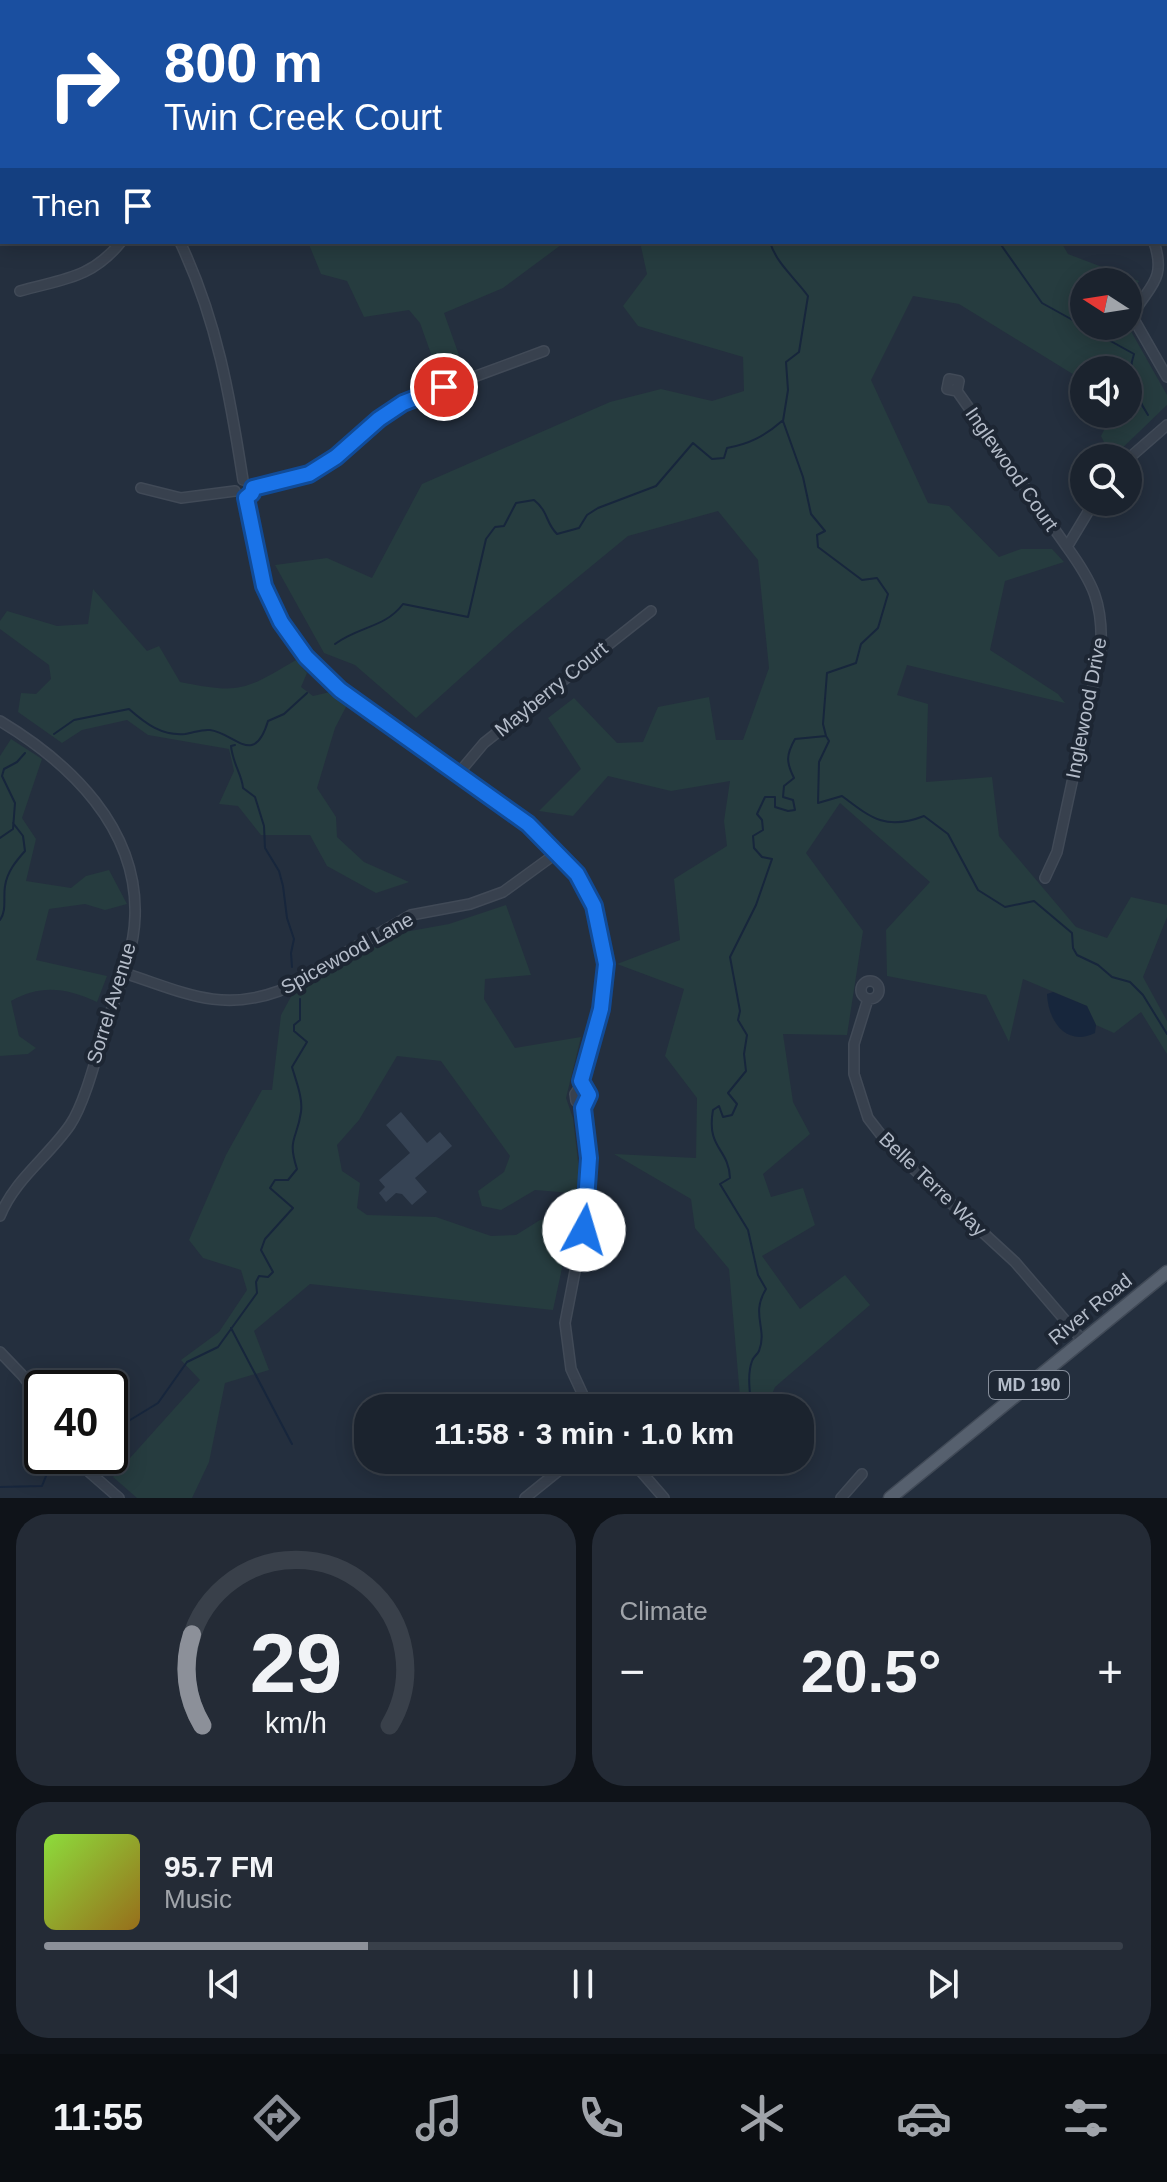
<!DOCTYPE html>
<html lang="en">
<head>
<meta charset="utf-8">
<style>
	:root { --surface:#1b232e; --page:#242b36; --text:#f1f3f6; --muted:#a0a4aa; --line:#39404a; --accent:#8c9099 }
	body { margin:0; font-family:Helvetica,sans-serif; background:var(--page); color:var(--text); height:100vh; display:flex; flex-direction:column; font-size:30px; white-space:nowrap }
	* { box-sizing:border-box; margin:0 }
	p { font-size:26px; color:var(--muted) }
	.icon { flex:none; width:44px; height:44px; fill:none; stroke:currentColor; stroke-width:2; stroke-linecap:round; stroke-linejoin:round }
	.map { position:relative; height:1498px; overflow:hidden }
	.panel { display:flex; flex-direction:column; gap:16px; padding:16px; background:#0f1319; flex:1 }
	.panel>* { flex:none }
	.banner { position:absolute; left:0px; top:0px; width:1168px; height:244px; box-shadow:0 4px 20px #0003,0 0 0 2px var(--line); background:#1a4fa0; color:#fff; overflow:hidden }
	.needle { width:52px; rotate:282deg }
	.controls { position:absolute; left:1070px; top:268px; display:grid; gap:16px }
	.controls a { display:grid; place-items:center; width:72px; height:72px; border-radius:50%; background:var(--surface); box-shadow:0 4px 20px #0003,0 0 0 2px var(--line); font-size:40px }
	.speed { position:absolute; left:24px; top:1370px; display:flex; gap:16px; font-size:40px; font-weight:700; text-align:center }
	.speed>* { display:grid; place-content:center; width:104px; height:104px; border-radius:50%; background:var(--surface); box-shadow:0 4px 20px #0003,0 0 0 2px var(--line); line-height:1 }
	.speed .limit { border:4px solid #111; border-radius:12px; background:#fff; color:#111 }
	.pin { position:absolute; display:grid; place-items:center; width:68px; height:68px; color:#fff; margin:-34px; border:4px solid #fff; border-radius:50%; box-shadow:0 2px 8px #0007 }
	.me { position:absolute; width:88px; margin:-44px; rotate:6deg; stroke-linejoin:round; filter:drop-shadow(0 0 6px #0008) }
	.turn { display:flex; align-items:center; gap:28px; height:168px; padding:0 32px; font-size:36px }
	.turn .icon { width:104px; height:104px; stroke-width:2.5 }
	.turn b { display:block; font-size:56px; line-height:68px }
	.then { display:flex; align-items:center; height:76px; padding:0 32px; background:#0003; gap:16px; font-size:30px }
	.big { font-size:60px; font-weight:800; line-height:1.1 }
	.panel .tile { flex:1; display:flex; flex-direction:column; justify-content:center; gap:12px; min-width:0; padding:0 28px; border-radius:32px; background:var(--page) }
	.panel .dial { align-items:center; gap:0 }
	.dial svg { height:208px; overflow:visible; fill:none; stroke:var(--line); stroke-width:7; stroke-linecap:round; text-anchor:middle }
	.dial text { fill:var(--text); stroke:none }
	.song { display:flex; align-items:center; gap:24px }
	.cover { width:96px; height:96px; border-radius:12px; background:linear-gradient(135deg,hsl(90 70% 55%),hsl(40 70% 35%)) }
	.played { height:8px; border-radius:4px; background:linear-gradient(90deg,var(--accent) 30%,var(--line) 30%) }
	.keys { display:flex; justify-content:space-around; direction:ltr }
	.heat { display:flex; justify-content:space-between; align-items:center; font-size:44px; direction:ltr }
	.panel .tiles { flex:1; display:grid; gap:16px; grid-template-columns:1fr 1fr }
	.tile:last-child { grid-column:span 2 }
	.trip { position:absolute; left:354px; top:1394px; width:460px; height:80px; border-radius:32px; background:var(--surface); box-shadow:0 4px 20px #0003,0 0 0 2px var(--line); font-weight:800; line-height:80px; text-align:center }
	.menu { display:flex; height:128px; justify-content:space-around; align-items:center; background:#0b0e12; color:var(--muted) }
	.menu .icon { width:56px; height:56px }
	.menu .selected { color:var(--accent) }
	.menu b { font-size:36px; color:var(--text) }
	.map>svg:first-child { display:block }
	.green { fill:#263c3f }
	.water { fill:#17263c }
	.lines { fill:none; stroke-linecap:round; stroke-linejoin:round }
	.stream { stroke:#17263c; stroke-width:2 }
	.building { fill:#364354 }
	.minor-casing { stroke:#414a57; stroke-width:12 }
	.major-casing { stroke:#414a57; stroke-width:15 }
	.minor { stroke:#38414e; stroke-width:9 }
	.major { stroke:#56606e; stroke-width:12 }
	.route-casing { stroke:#114b97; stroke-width:20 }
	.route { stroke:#1a73e8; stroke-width:14 }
	.labels { text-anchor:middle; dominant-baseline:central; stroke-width:8; stroke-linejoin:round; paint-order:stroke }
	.shield { fill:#1d2633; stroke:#878f9c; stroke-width:2 }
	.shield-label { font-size:18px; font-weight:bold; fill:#b4bcc9 }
	.street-label { font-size:20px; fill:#b4bcc9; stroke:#1d2633 }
</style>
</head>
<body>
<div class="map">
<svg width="1167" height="1498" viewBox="0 0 1167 1498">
	<rect width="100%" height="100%" fill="#242f3e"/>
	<path class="green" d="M140,0H1167V123L1166,2H138Z
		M308,242H565L503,288L444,313L460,358L435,365L420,323L409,310L364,317L347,281L321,274Z
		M640,242H1061L1068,254L1139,281L1128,301V282H1084V326H1128L1167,395V405L1112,458L1101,436L1112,414H1128V370H1084V381L959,304L913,296L871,380L928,503L949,506L999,557L1021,549H1052L1064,562L1005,581L990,650L1058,694L1065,703L907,665L897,695L928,704L926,782L992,777L999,836L1076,927L1107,938L1131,897L1167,905V917L1143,977L1167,1021V1054L1141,1012L1114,1033L1096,1025L1087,1006L1023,979L1009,1042L986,995L887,976L886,930L930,882L840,803L806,853L863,931L847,1035L783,1034L793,1102L810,1134L763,1174L771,1197L803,1188L815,1225L762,1256L800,1309L845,1275L870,1305L775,1387L766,1408H741L729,1269L695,1228L691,1199L614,1154L696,1158L697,1098L665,1056L684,989L617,964L680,940L674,879L727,846L724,821L730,781L671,791L608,776L573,816L539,811L581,769L548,718L574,698L617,743L643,742L658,707L709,697L716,740H743L769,668L758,560L718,511L628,536L515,629L416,718L355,665L324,653L275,565L327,558L372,578L422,484L610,402L661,389L712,401L744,391L743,357L638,326L623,306L647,274Z
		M93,589L147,651L159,646L180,682C241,694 243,691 296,660L307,673L301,687L313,696L330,692L347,705L335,728L317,788L336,817L337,837L364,862L409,882L376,893L327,866L310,835H261L238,806L219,804L234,771L229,749L148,735L127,720L82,730L62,743L18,712L21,693L36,694L51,679L49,665L0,629V621L7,611L57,626L88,624Z
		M11,739L42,759L22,818L36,839L26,881L71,888L86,876L109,870L127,904L105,910L85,904L49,909L36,960L107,976L97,1002C66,988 41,984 11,1001L19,1036L36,1048L28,1054L0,1056V756Z
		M506,905L531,975L485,979L484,999L515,1048L581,1037L566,1098L573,1118L581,1187L571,1193L535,1190L501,1210L482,1206L478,1191L504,1172L510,1156L441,1061L397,1056L359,1120L337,1145L342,1171L360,1183L357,1208L367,1215L436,1217L491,1236L516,1235L540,1220L573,1217L553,1310L310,1284L254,1331L269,1370L225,1383L209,1462L192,1498H137L113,1477L200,1380L181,1360L219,1332L247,1290L241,1270L203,1258L189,1240L226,1155L262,1090H272L281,1015L293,993L399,933L449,924Z"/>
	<path class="water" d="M1053,992L1087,1006L1096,1025L1095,1033C1066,1047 1048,1021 1047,994Z"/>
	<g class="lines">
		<path class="stream" d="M512,0V2
			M313,2V0
			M1166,44L1167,43
			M999,242L1042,303L1134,354C1126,376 1136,396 1148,415
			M335,644C359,626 385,628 403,604L468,617L486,539L495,527L504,526L516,503L534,500C549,512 545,522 557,534L579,528L587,515L598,508L656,486L693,443L712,459L724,458L727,448C749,444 765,436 782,421
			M54,734L74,720L129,709C146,724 162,736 185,734C193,733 202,729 210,730C235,733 254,768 268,721L284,714L307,693
			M826,736L829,741L819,762L818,803L842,796C871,818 886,831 924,816L948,834L978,890L1005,907L1034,901L1072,933L1073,948L1077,955L1098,965L1112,977L1130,982L1143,995L1167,1034
			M235,745L231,746C233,765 242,774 243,788L255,797L264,826L265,848L279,871L283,886L287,918L294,939L291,953L292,967
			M0,838L13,829L15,803L2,776L4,769L17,762L25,753
			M0,920C7,910 3,898 5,886C7,872 16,861 25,851L23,836L13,823
			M231,1328L292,1444
			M751,1406C750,1391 747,1375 752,1361C753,1357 757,1355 759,1351C768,1328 750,1315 766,1289L758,1275L748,1230L720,1184L730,1178C729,1148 706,1149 713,1110L719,1106L723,1117L732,1115L737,1104L728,1093L746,1071L744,1054L747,1035L738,1020L740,1011L730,957L756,905L772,859L762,857L754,848L753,836L763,830L762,820L757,814L765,797H775V807L788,811L795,810L793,800L783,797L784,786L794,778C786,762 786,755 795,739L826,736L823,724L827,673L856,663L861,644L878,628L888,594L877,578L862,580L818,547L817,535L825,531L811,514L803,477L783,421L788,390L786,362L799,352L808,296C795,278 776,263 770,242
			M110,1441L117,1428L158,1403L187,1362L218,1347L257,1293L256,1282L259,1276L268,1277L273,1272L261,1250L265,1239L293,1208L270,1188L275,1180H288L297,1169C287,1138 297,1140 301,1112C303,1098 296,1081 292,1067L307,1042L294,1031V1025L300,1020V999
			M0,1487L42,1486L48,1471L57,1462"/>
	</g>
	<path class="building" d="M401,1112L427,1143L440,1132L452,1146L415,1178L427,1192L412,1205L402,1194L396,1193L386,1202L379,1193L385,1187L379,1180L410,1153L386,1125Z"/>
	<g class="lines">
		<g class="minor-casing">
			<path id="minor" d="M1127,0L1129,2
				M704,2L705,0
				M0,33L2,35
				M0,49L2,46
				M1166,56L1167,57
				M180,242C217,320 230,396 243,480
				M1154,242C1167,281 1148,286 1132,316L1167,377
				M20,291C62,279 91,279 121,242
				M957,391L947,389L949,379L959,381L957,391L1067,547
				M1128,459L1167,425
				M141,488L181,498L235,491
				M253,488L309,474L336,457L379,419L403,403L544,351
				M246,498L264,586L281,622L306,657L340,690L528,824L577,874L592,899L602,931L606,964L601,1009L581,1085L575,1094L576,1101L583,1108
				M0,721C70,763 138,828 135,916C134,954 117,992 105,1028C97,1054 85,1103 70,1125C48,1157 15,1179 0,1216
				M458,774L484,743L651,611
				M1045,878L1057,852L1101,648C1103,603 1093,583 1067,547L1094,502
				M124,973C181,991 219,1013 279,991L411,915L470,904L503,892L558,852
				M861 990a9 9 0 1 1 18 0a9 9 0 1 1-18 0Z
				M868,999L854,1044V1074L868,1118L892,1149L1015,1262L1082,1340
				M581,1085L589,1095L583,1108L589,1158L588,1204L565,1323L571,1369L589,1408
				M0,1352L23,1376L42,1402
				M76,1456L88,1471L119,1498
				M631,1460L664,1498
				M525,1498L572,1460
				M841,1498L862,1474"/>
		</g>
		<g class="major-casing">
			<path id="major" d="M890,1498L1167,1272"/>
		</g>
		<use href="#minor" class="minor"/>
		<use href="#major" class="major"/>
	</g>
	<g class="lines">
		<g class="route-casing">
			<path id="route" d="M444,387L403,403L379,419L336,457L309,474L253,488L252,493L246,498L264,586L281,622L306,657L340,690L528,824L577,874L594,906L606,964L601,1009L581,1081L589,1095L583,1108L589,1158L584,1230"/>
		</g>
		<use href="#route" class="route"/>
	</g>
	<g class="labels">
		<rect class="shield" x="989" y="1371" width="80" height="28" rx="6"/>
		<g class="shield-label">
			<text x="1029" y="1385">MD 190</text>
		</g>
		<g class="street-label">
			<text transform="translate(1012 469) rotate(55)">Inglewood Court</text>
			<text transform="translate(551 689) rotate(-39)">Mayberry Court</text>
			<text transform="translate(1086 708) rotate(-79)">Inglewood Drive</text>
			<text transform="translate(347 953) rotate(-29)">Spicewood Lane</text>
			<text transform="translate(111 1003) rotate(-73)">Sorrel Avenue</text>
			<text transform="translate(933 1184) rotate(44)">Belle Terre Way</text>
			<text transform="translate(1090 1309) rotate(-39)">River Road</text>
		</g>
	</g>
</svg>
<div class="controls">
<a><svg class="needle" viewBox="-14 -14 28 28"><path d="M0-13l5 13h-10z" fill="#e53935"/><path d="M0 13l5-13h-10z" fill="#a0a4aa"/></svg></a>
<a><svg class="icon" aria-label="sound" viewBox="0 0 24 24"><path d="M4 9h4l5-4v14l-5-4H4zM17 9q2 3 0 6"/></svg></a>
<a><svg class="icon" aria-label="search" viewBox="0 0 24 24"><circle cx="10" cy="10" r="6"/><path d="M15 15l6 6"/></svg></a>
</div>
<div class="speed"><div class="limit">40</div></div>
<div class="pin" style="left:444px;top:387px;background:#d93025"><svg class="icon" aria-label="arrive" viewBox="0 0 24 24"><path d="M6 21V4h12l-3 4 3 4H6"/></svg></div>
<svg class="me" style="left:584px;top:1230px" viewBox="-20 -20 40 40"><circle r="19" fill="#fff"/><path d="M0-13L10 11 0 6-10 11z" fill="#1a73e8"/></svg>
<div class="trip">11:58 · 3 min · 1.0 km</div>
<div class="banner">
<div class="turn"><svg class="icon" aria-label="right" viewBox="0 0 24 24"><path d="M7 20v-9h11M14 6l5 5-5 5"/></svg><div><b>800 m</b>Twin Creek Court</div></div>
<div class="then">Then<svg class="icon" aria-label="arrive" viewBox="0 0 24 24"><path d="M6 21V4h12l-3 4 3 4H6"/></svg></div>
</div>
</div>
<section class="panel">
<div class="tiles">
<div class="tile dial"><svg viewBox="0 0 100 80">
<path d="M14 69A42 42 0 1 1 86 69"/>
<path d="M14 69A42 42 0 0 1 10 34" stroke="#8c9099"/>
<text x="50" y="56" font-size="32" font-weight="700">29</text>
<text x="50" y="72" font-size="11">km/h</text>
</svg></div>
<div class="tile"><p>Climate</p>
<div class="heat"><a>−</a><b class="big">20.5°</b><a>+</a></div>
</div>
<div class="tile">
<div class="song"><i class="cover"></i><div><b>95.7 FM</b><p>Music</p></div></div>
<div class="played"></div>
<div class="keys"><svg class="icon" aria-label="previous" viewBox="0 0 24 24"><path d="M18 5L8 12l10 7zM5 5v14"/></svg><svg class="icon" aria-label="pause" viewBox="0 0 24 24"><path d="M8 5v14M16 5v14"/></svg><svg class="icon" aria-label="next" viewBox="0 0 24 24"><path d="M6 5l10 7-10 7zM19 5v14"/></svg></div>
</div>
</div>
</section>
<nav class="menu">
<b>11:55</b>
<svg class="icon selected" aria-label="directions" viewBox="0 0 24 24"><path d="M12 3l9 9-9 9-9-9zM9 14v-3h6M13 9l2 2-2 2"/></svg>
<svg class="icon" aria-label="music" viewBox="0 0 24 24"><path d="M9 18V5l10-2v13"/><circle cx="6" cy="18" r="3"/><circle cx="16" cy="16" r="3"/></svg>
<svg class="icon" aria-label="phone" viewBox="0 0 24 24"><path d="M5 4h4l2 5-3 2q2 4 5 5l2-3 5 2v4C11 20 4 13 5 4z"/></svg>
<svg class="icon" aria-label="climate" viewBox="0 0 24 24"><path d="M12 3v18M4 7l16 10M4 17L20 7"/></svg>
<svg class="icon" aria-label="car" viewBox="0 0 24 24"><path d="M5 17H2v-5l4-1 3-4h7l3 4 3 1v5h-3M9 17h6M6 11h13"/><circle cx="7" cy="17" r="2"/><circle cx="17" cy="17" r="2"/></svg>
<svg class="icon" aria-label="filters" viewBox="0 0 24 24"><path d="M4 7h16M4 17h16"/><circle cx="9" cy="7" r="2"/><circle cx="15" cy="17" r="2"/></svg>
</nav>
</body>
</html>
